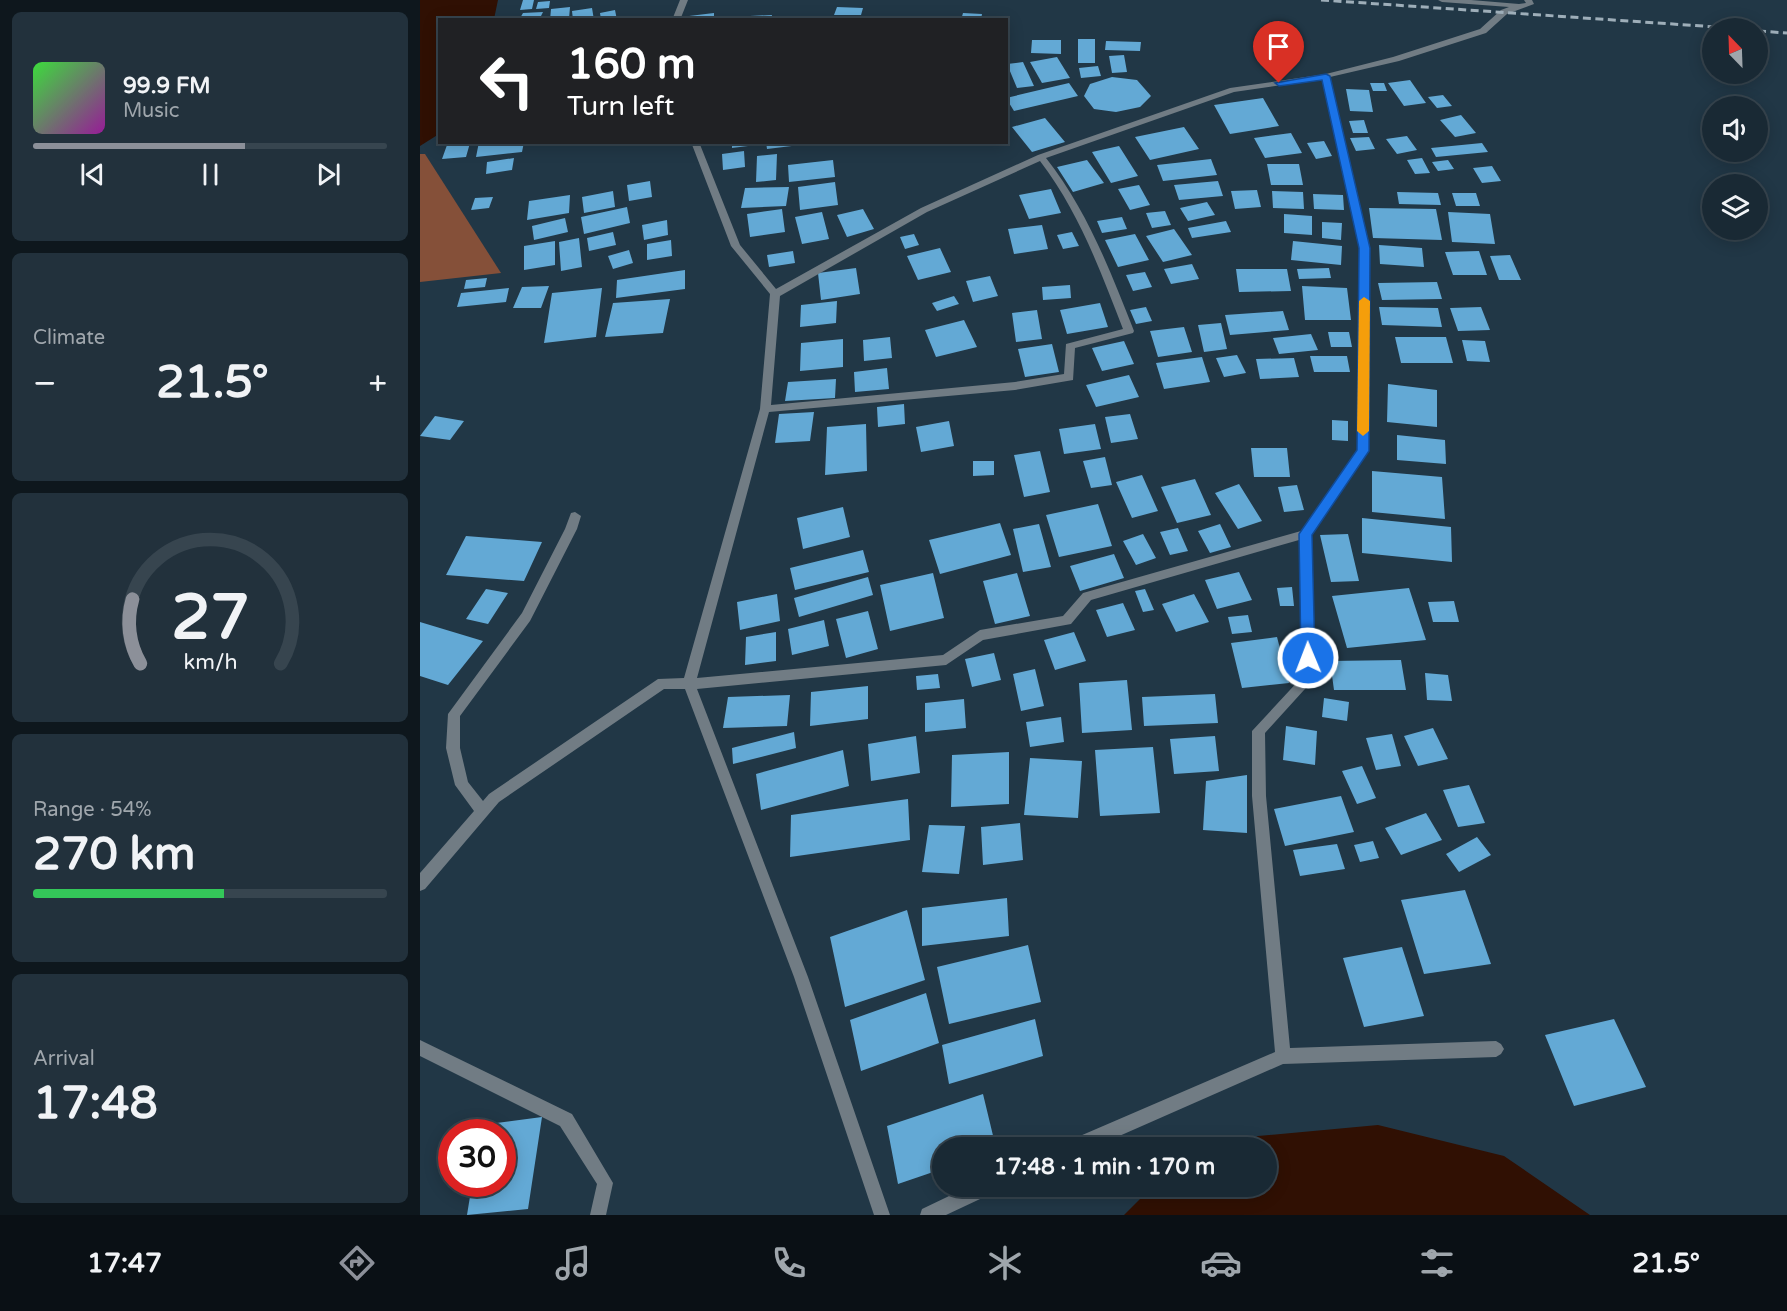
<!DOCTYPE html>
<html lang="en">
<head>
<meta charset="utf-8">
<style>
	:root { --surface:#192934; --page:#22313c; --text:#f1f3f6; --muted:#9fa6ac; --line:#37454f; --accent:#8c9099 }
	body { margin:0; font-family:"Varela Round",sans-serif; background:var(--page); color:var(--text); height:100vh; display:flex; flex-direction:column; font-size:22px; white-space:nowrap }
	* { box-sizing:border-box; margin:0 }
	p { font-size:20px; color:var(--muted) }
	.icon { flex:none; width:33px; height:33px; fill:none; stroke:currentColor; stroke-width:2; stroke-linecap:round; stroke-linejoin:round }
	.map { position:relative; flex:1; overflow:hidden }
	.side { display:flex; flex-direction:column; gap:12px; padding:12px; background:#0e171d; width:420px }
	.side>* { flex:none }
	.hud { position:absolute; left:18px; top:18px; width:570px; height:126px; border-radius:0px; box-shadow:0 3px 15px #0003,0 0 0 2px var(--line); background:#202124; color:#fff; overflow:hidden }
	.needle { width:39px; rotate:337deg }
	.buttons { position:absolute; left:1282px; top:18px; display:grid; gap:12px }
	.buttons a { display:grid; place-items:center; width:66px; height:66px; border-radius:50%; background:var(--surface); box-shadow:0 3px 15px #0003,0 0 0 2px var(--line); font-size:30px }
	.speed { position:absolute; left:18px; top:1119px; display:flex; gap:12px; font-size:30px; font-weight:700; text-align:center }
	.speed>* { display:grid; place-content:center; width:78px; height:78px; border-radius:50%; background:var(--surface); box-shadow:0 3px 15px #0003,0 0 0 2px var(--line); line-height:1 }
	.speed .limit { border:9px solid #d22; background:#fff; color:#111 }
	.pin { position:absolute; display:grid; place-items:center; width:51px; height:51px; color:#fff; margin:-62px -26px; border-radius:50% 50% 50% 0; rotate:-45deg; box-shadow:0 0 6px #0007 }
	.pin .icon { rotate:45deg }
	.me { position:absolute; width:66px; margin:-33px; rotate:359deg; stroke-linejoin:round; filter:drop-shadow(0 0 4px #0008) }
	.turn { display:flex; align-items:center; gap:21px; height:126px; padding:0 30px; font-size:27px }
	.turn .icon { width:78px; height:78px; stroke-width:2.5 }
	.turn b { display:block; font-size:42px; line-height:51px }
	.big { font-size:45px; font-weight:800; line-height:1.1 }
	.side .card { flex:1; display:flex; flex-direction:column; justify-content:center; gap:9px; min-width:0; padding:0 21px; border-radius:9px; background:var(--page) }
	.side .dial { align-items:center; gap:0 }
	.dial svg { height:156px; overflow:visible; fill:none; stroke:var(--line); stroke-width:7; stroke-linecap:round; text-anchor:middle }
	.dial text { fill:var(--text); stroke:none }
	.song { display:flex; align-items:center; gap:18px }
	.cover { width:72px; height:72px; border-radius:9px; background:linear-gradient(135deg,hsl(120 70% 55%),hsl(300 70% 35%)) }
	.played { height:6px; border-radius:3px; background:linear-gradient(90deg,var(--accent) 60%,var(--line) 60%) }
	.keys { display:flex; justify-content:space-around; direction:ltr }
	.heat { display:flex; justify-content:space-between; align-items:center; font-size:33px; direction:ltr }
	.charge { height:9px; border-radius:4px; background:linear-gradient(90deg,#34c759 54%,var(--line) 0) }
	.trip { position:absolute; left:512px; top:1137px; width:345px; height:60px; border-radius:30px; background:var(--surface); box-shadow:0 3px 15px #0003,0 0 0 2px var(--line); font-weight:800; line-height:60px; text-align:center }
	.menu { display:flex; height:96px; justify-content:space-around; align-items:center; background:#0a1015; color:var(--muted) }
	.menu .icon { width:42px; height:42px }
	.menu .on { color:var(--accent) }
	.menu b { font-size:27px; color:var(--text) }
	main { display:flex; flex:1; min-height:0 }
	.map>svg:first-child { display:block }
	.green { fill:#855039 }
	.water { fill:#301003 }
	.building { fill:#63a9d5 }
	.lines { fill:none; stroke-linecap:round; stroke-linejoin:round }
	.street { fill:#717c84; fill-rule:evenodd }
	.rail { stroke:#9eaeb9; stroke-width:3; stroke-dasharray:8 4.5; stroke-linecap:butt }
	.route { fill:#1a73e8; stroke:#114b97; stroke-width:1.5 }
	.slow { fill:#f59e0b }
</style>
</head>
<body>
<main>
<section class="side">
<div class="card">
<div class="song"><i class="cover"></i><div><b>99.9 FM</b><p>Music</p></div></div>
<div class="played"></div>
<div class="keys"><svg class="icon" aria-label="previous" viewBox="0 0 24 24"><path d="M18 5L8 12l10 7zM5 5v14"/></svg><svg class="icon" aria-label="pause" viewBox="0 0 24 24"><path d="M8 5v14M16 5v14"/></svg><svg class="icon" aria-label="next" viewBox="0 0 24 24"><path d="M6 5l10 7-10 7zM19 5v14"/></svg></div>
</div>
<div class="card"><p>Climate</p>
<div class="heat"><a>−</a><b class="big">21.5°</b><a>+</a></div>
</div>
<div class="card dial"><svg viewBox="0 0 100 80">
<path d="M14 69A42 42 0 1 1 86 69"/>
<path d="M14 69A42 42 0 0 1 10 36" stroke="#8c9099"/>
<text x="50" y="56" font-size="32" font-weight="700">27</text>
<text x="50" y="72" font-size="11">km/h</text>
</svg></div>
<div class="card"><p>Range · 54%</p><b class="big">270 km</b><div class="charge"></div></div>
<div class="card"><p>Arrival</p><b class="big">17:48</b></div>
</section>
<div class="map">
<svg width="1367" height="1215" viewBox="0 0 1367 1215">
	<rect width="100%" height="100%" fill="#213746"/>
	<path class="green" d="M0,154H5L81,273L0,282Z"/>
	<path class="water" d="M0,0H78L74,19L20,20L19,134L0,146Z
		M958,1125L1084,1156L1170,1215H704L724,1195L739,1187L846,1186V1148L815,1147L838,1136Z"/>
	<path class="building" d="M103,0H114L112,9L100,10Z
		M130,1L129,8L116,9L118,2Z
		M150,7L149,19L130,20L131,9Z
		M417,7L443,8L441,15H414Z
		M172,8L174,20H153L152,11Z
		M195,10L197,20H181L180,13Z
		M123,12L119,20H99L103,13Z
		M294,13V20H269V16Z
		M543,13L562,14L561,20H541Z
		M352,15L351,20H330V16Z
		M658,39H675V63H658Z
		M612,40H641V54L611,53Z
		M686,41L721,42L720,51L685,50Z
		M704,55L707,72L692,73L689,56Z
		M637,57L650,78L622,83L610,62Z
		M603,62L614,86L597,88L587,64Z
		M678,66L681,76L661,78L659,68Z
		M692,77L717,80L731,96L720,107L696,112L674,109L664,96L670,84Z
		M990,80L1006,103L984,106L968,83Z
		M649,83L658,96L594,111L586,98Z
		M950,83H964L967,91H953Z
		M926,89L949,90L953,112L930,111Z
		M1023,95L1032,106L1017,108L1008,97Z
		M843,98L859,126L810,134L794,105Z
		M1041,115L1056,133L1035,137L1020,120Z
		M625,118L645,142L612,152L592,127Z
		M944,120L948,133H933L929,121Z
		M764,127L779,149L730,160L715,137Z
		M871,133L882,153L845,158L834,138Z
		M987,136L997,150L977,154L966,139Z
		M949,137L955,149L936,151L930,138Z
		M904,141L912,156L896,159L887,143Z
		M59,142H104L102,152L56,157Z
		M312,142H336V145L312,148Z
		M346,142H380V145L347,149Z
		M50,143L46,157L22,159L27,145Z
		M1062,143L1068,152L1016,157L1011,148Z
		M699,146L718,176L691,183L672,152Z
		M324,151L325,167L303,170L302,154Z
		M357,154L356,180L336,182L337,156Z
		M94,158L92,170L66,174L67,162Z
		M1002,158L1010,173L995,174L987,160Z
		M791,159L797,175L743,181L737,165Z
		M413,160L415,177L369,182L368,165Z
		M667,160L684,183L653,192L637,167Z
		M1028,160L1034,169L1018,171L1012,162Z
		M847,164H879L883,185H851Z
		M1072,166L1081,181L1062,183L1053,168Z
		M230,181L232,197L209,201L207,185Z
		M798,181L803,196L759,200L754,185Z
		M415,182L418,205L380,210L378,187Z
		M719,185L730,205L710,210L698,189Z
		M369,187L366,206L321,208L325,188Z
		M631,189L641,213L609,219L599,195Z
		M837,190L841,207L815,209L811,191Z
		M193,191L195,207L164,213L162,197Z
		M852,191L883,192L884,209L853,208Z
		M977,192L1018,193L1021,205L979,204Z
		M1032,193H1056L1060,206H1036Z
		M893,194L923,195L924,210L894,209Z
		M150,195L149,213L107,220L109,201Z
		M73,197L69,208L51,210L55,198Z
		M787,202L795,215L768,221L760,208Z
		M207,207L210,223L164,234L161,217Z
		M949,208L1016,209L1022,240L953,238Z
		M362,209L365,232L330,237L327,214Z
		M443,209L454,229L427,237L417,215Z
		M745,211L751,225L732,228L726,213Z
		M402,212L409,239L382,244L375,217Z
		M1028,212L1070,214L1075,244L1032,242Z
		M864,214L892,216V235L864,233Z
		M702,217L707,229L682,233L677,221Z
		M145,218L148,232L114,240L112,226Z
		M247,220L248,235L224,240L222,225Z
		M806,221L811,232L772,238L768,228Z
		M902,222L922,223L921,240L902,238Z
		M622,225L628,249L594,254L588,229Z
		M754,229L772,255L743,262L726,236Z
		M193,232L196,245L169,251L167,238Z
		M652,232L659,246L643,249L637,235Z
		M494,234L499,245L485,249L480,237Z
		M715,234L729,260L698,267L685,240Z
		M159,238L162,267L141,271L139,242Z
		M251,240L252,256L227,260V244Z
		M135,241V265L104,270V246Z
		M873,241L922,246L921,265L871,260Z
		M959,245L1002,248L1004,267L960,264Z
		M520,248L531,272L498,280L487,256Z
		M209,250L213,263L193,269L188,256Z
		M373,251L375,263L349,267L347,255Z
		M1059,251L1067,275H1033L1025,252Z
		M1090,255L1101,280H1079L1070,256Z
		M772,264L779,279L751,284L744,269Z
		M436,268L440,294L401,300L398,273Z
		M909,268L911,278L879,279L877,269Z
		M816,269H867L871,291L819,292Z
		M265,270V289L196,298L197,280Z
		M725,272L732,287L713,291L706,275Z
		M570,276L578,296L553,302L546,281Z
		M67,278L65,287L44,289L46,280Z
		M1017,282L1022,299L962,300L958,283Z
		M650,285L651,298L623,300L622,287Z
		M129,286L121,308H93L102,287Z
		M882,286L927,288L931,320H885Z
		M89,288L86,302L37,307L41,293Z
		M182,288L176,337L124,343L132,293Z
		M534,296L539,304L517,311L512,303Z
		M250,299L243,333L185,337L193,303Z
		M417,301L416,323L380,327L381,305Z
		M680,303L688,327L647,334L640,310Z
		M726,307L732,321L716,324L710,310Z
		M959,307L1018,308L1022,327L962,325Z
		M1061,307L1070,330L1038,331L1030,308Z
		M617,310L622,339L596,342L592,313Z
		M863,311L869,330L810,335L805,315Z
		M544,320L557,347L516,357L505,330Z
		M801,323L807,349L784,352L778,325Z
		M764,327L772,352L738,357L730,331Z
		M908,332H929L932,347H911Z
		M891,334L898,350L859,354L853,338Z
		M470,337L472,358L444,361L443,340Z
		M975,337H1026L1033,363H981Z
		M423,339V367L380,371L381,343Z
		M1042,340L1065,341L1070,362L1047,361Z
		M704,341L714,364L682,371L672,348Z
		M632,344L639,372L605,377L598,349Z
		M817,355L826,373L804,377L796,358Z
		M890,356H927L930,372H894Z
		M782,357L790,382L744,389L736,363Z
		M874,358L879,377L840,379L836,359Z
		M467,368L469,389L435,392L434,372Z
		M709,375L719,397L676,407L666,385Z
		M416,379L415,398L365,401L368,382Z
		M968,384L1017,390V427L967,422Z
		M484,404L485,424L458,427L457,407Z
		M394,412L390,441L355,443L359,414Z
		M710,414L718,439L691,443L685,417Z
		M15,416L44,421L30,440L0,436Z
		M912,420L928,421V441L912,440Z
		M529,421L534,446L501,452L496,427Z
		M446,424L447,471L405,475L407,427Z
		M675,424L681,449L644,454L639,429Z
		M977,435L1025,440L1026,464L977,460Z
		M831,448H867L870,477H834Z
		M620,451L630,492L604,497L594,455Z
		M685,457L692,485L671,488L663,461Z
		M553,461H574V475L553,476Z
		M952,471L1022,477L1025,519L952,512Z
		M722,475L738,511L712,518L696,482Z
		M775,479L791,515L757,523L741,487Z
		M819,484L842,521L818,529L795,493Z
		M877,485L884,510L864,512L858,487Z
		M678,504L692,546L639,557L626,515Z
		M423,507L430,537L383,549L377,518Z
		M942,518L1031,527L1032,562L942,553Z
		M580,523L591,555L520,574L509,540Z
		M619,524L631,567L603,572L593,529Z
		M800,524L811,547L790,553L778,531Z
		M758,528L768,551L750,555L740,532Z
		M723,534L736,558L716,565L703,541Z
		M928,534L939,581L911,582L900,535Z
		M46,536L122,542L104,581L26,575Z
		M443,550L449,572L375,590L370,568Z
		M694,554L704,578L660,591L650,566Z
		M819,572L832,600L797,609L785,580Z
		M513,573L524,618L470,631L460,585Z
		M597,573L610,616L575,624L563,581Z
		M448,577L453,595L379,617L374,598Z
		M872,587L874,606H860L857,588Z
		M989,588L1006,640L927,648L912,596Z
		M66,589L88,593L68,624L46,619Z
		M725,589L734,610L723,612L715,591Z
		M357,594L360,621L320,630L317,602Z
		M774,594L789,622L756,632L742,604Z
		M1034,601L1039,622H1013L1008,602Z
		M703,603L715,630L687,637L676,610Z
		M448,611L458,649L426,658L416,619Z
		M828,615L832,632L812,634L808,617Z
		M404,620L409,646L372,655L368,629Z
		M0,622L63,641L28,685L0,676Z
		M356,632V661L325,665L326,637Z
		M654,632L666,661L635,670L624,640Z
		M857,637L869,683L822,688L811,643Z
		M574,653L581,680L552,687L545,659Z
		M981,660L986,690H914L910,661Z
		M615,669L624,706L601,711L593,674Z
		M1005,673L1028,675L1032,701L1007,700Z
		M518,674L520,688L497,690L496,676Z
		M707,680L712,730L662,733L659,683Z
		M448,686V719L390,726L391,692Z
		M795,694L798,723L724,726L722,697Z
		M370,695L367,726L303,728L308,697Z
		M904,698L929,702L927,721L902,717Z
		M544,699L546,728L505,732V703Z
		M641,717L644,742L610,747L606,722Z
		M866,726L897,731L895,765L863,760Z
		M1013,728L1028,759L998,766L984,736Z
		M374,732L376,748L313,764L312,748Z
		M972,734L981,766L956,770L946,738Z
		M496,736L500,773L451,781L448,744Z
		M795,736L799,771L754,774L750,739Z
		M733,747L740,813L680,816L675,750Z
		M423,750L429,786L341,810L336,774Z
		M589,752V804L531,807L532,755Z
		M610,758L662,761L658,818L604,815Z
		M942,766L956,798L937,804L922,771Z
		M827,775V833L783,830L786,781Z
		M1049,785L1065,823L1038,827L1023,790Z
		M921,796L934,832L865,846L854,809Z
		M488,799L490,840L370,857L371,815Z
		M1006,813L1022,840L981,855L965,828Z
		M600,823L603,860L563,865L561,827Z
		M509,825L545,826L539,874L502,872Z
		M1057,837L1071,855L1039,872L1026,854Z
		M953,841L959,858L940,862L934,845Z
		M917,844L925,869L880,876L873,850Z
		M1045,890L1071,964L1004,974L981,900Z
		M587,898L589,936L502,946V908Z
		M487,910L505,980L425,1007L410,937Z
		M608,945L621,1002L529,1024L517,967Z
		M982,947L1004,1016L944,1027L923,958Z
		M506,993L519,1043L441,1071L430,1020Z
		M615,1019L623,1056L529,1084L522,1045Z
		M1194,1019L1226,1087L1154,1106L1125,1035Z
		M563,1094L576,1148H522V1169L478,1184L467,1126Z
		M122,1117L108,1209L47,1215L52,1184H82V1132H60L61,1125Z"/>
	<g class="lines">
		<path class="street" d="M260,0H268L260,20H252Z
			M1018,0H1051L1099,4L1106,3L1104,0H1112L1114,4L1087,14L1066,33L979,61L910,77L950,248L948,451L891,535L894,679L845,733L846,796L870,1048L1076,1041L1081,1044L1084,1049L1081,1054L1076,1057L863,1064L672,1148H644L646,1142L855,1052L832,796V731L882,677L879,540L671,600L651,624L563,640L526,665L277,689L388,977L470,1215H454L374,977L265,689H244L79,802L5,889L0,891V873L54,811L35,785L26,748L28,714L102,613L145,529L151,513L155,512L161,516L157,529L110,621L40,716V748L48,782L63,801L69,794L238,679L264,678L340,409L350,294L311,246L271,142H279L320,245L356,289L501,208L618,155L810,88L906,74L973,57L1060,29L1081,10L1089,7L1022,2ZM903,79L940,248L938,450L881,531L663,593L643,616L560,630L523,655L277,678L349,412L595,390L653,380L655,348L713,333L714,331C690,270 667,210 626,158L814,92ZM620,161C659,212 680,270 703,329L646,344L644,374L595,382L351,405L360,296L507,212Z
			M0,1040L152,1114L193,1183L186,1215H170L177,1184L140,1126L0,1056Z
			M550,1186H577L575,1192L526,1215H500L502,1209Z"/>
		<path class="rail" d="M901,0L1311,28
			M1338,31L1367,33"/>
	</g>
	<path class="route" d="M906,74L910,76L950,248L949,451L892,535L895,658L888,664L881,658L879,534L937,450L939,248L902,80L859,86L855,83Z"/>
	<path class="slow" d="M944,297L950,301L949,431L943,436L937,431L939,301Z"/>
</svg>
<div class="buttons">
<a><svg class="needle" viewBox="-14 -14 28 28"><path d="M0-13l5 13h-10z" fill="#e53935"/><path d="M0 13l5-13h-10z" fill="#9fa6ac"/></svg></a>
<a><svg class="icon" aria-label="sound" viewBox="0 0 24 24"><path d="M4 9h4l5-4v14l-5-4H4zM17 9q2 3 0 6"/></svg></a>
<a><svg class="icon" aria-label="layers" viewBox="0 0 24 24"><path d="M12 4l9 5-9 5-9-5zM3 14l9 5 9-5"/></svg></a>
</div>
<div class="speed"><div class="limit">30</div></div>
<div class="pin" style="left:859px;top:83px;background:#d93025"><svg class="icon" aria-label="arrive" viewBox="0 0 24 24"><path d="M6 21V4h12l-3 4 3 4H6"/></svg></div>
<svg class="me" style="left:888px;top:658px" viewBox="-20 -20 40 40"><circle r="17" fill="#1a73e8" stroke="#fff" stroke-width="3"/><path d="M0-11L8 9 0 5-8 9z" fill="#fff"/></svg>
<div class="trip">17:48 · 1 min · 170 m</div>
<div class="hud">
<div class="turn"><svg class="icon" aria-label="left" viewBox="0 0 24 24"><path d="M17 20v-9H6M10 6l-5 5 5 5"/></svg><div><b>160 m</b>Turn left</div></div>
</div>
</div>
</main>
<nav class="menu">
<b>17:47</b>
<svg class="icon on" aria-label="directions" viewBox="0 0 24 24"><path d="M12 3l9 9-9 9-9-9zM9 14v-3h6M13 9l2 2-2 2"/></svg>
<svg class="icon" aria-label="music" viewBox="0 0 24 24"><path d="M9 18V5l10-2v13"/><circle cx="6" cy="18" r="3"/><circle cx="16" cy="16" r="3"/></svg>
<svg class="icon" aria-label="phone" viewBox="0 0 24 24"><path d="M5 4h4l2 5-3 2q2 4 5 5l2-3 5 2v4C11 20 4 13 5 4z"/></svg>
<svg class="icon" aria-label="climate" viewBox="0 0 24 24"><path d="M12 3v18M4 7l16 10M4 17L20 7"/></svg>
<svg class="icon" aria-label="car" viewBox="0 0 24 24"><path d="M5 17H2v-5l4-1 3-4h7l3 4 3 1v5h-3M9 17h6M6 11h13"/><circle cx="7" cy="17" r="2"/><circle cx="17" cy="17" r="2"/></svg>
<svg class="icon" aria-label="filters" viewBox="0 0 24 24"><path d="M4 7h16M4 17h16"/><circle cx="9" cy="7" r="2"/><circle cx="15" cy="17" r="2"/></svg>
<b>21.5°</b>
</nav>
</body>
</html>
